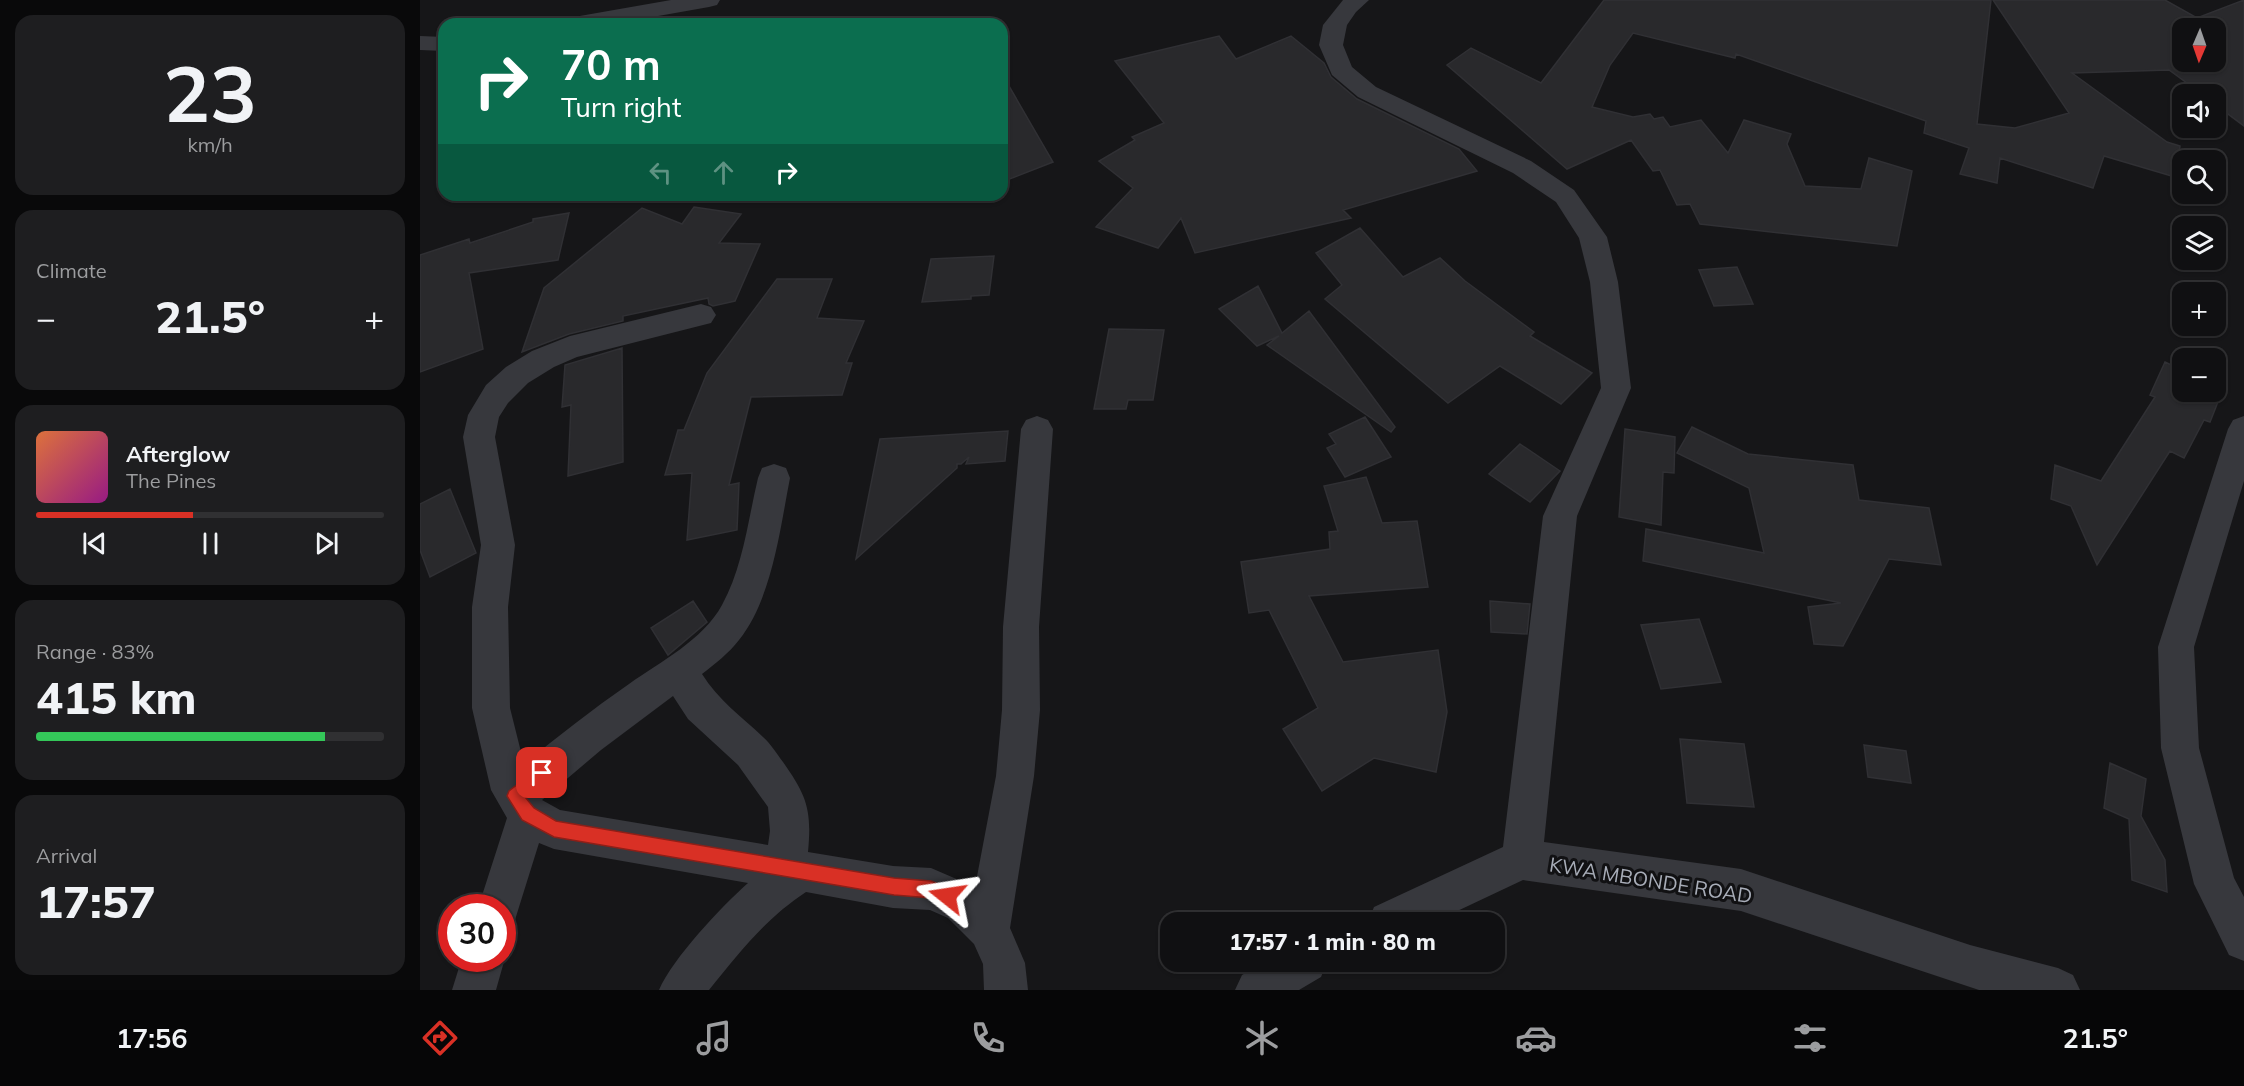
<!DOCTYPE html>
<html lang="en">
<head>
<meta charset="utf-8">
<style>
	:root { --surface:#101012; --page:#1e1e20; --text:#f1f3f6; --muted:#9c9d9f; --line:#303032; --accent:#d93025 }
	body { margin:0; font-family:Mulish,sans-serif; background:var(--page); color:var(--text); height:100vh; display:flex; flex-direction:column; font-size:22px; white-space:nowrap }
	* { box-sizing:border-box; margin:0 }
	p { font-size:20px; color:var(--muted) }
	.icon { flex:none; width:33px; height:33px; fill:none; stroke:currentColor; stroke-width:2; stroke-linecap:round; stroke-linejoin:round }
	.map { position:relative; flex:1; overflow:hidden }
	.drawer { display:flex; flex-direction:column; gap:15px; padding:15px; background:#09090a; width:420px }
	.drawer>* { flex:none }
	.guide { position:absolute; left:18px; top:18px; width:570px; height:183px; border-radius:18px; box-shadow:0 2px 4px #0004,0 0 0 2px var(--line); background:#0b6e4f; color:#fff; overflow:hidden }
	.needle { width:39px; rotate:182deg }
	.buttons { position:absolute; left:1752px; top:18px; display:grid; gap:12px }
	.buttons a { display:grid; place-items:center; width:54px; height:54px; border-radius:12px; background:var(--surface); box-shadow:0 2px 4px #0004,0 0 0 2px var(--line); font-size:30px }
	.speed { position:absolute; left:18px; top:894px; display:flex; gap:12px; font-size:30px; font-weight:700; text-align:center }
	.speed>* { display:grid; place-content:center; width:78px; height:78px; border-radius:50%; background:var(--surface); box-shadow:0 2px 4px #0004,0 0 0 2px var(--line); line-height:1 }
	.speed .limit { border:9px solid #d22; background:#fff; color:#111 }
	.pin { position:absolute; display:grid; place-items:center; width:51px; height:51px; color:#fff; margin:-26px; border-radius:12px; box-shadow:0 3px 9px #0006 }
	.me { position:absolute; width:66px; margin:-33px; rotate:285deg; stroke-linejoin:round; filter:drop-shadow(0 0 4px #0008) }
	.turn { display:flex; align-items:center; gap:21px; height:126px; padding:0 24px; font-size:27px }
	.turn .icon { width:78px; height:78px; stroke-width:2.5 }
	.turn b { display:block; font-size:42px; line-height:51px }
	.lanes { display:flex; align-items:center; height:57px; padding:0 24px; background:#0003; justify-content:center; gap:30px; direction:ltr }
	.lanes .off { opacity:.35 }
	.big { font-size:45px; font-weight:800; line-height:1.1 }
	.drawer .widget { flex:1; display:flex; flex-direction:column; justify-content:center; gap:9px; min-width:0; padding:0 21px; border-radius:18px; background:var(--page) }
	.drawer .dial { align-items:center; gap:0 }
	.dial b { font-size:78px; line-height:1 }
	.song { display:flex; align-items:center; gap:18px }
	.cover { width:72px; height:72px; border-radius:9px; background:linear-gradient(135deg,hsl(20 70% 55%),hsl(310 70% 35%)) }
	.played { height:6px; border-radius:3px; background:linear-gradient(90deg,var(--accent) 45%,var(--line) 45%) }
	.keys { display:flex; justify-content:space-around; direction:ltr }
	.heat { display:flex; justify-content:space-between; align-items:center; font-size:33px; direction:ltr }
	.charge { height:9px; border-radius:4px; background:linear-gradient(90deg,#34c759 83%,var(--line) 0) }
	.trip { position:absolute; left:740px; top:912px; width:345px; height:60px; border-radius:18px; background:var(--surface); box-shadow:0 2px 4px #0004,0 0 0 2px var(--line); font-weight:800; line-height:60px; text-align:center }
	.menu { display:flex; height:96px; justify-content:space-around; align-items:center; background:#060607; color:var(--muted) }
	.menu .icon { width:42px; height:42px }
	.menu .active { color:var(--accent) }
	.menu b { font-size:27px; color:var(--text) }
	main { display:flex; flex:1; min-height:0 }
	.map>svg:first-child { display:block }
	.building { fill:#29292c; stroke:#303034; stroke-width:1.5; fill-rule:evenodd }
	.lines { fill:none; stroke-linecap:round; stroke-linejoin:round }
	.street { fill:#37383d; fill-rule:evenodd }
	.route { fill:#d93025; stroke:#8d1f18; stroke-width:1.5 }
	.labels { text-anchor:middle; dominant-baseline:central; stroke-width:6; stroke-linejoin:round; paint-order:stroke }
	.near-street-label { font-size:20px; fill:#a8adb8; stroke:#111113 }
</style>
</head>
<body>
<main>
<section class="drawer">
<div class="widget dial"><b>23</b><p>km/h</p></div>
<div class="widget"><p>Climate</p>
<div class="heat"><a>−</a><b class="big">21.5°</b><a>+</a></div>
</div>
<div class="widget">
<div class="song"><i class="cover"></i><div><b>Afterglow</b><p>The Pines</p></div></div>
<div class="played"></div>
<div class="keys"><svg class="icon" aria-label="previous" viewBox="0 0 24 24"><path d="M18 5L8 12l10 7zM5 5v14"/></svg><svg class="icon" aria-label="pause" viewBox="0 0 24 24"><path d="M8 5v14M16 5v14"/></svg><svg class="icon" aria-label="next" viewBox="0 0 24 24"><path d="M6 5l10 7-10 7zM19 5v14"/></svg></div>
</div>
<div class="widget"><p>Range · 83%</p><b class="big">415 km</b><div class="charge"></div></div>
<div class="widget"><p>Arrival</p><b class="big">17:57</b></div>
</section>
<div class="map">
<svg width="1824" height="990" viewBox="0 0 1824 990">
	<rect width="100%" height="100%" fill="#161618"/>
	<path class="building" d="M1184,0H1571L1557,124L1595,128L1649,113L1573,0H1745L1777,18L1824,0V126L1796,105V94H1782L1749,70L1652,73L1747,142L1760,146L1755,177L1684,156L1673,188L1580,158L1577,183L1540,174L1549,148L1504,133L1506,121L1316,54L1315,58L1213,33L1190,65L1172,107L1213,117L1230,114L1234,119L1243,117L1250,127L1281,120L1308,153L1324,120L1371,134L1367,144L1385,186L1441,189L1449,158L1492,171L1477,246L1280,224L1270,204L1257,205L1240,170L1233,171L1211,140L1147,169L1027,65L1051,48L1121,83ZM1762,28H1796V62H1762Z
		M799,36L816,59L871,36L904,63L911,77L937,99L1039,149L1057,171L923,210L931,218L775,253L761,218L738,248L676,227L713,188L679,161L715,140L712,137L744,123L695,61Z
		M582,74L633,162L582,182Z
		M274,207L321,214L299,243L340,244L315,301L293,306L289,304L288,298L203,316V321L149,334L102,352L124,288L222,208L262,224Z
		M149,213L138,260L49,273L63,349L0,372V255L49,239L50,243L113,222V219Z
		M940,228L983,277L1020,258L1045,281L1114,332L1110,336L1172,373L1141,404L1080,366L1028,403L905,299L922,285L896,253Z
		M574,256L569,295L551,296V299L502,302L511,259Z
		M1317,267L1333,304L1294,306L1279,270Z
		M357,279H412L397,318L444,321L426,363H432L422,395L331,397L309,485L319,483L317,530L267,540L272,473L245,475L258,430H264L287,373Z
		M838,286L862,333L889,311L975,427L971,432L847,345L859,336L837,346L799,309Z
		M689,329L744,330L733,400H708L706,409H674Z
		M202,348L203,462L148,476L151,405L142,407L145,365Z
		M1745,362L1762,370V392H1796V385L1803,389L1790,422L1784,420L1764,458L1750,451L1677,565L1651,506L1631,499L1635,465L1681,481L1735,397L1730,395Z
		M945,417L971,457L925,477L907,448L916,444L909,434Z
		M1272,427L1328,454L1433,465L1439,500L1509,508L1521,565L1469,559L1423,646L1394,644L1388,607L1421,603L1223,561L1226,529L1344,553L1329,488L1257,453Z
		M1205,429L1255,437L1254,473L1243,472L1241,525L1199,517Z
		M588,431L585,461L546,464L549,457L541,464H537V468L436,559L460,439Z
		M1100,444L1140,471L1110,502L1069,474Z
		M946,477L962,523L997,521L1008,587L889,596L923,662L1018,650L1027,712L1016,772L954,758L902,791L863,729L898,708L849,610L829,613L821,562L910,549L909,532L918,531L904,486Z
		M30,489L56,553L10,577L0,550V504Z
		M273,601L287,622L248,655L231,628Z
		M1070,601L1110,604L1107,634L1071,632Z
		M1279,619L1301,682L1241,689L1221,625Z
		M1260,739L1324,744L1334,807L1267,803Z
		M1444,745L1486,751L1491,783L1448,777Z
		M1690,763L1726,779L1721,816L1745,860L1747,892L1712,880L1709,819L1684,808Z"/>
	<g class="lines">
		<path class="street" d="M251,0H300L297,5L289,7L193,24H142L146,19L154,17Z
			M923,0H949L936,12L927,25L923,45L932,67L956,87L1111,161L1154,190L1187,237L1198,282L1211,388L1157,516L1124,842L1321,869L1550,945L1638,968L1653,975L1660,990H1559L1321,911L1103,880L1014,922H948L954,907L1083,847L1123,516L1181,388L1170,282L1159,238L1136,202L1093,173L938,97L912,75L899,45L903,25Z
			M0,36L24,37V51L0,50Z
			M281,304L291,307L296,315L291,323L157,357L134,367L108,383L88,403L79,417L75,437L95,545L88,607L90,708L104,764C138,736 173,709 209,684C240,662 283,640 302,605C323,567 328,520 338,478L342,468L354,464L366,468L370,478C360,529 352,599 319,640C309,653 295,664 282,674C298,700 321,716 343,737C351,744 357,754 363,762C387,796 392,810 388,852L473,866L511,868L555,887L576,776L582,710L583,627L601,429L606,420L617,416L628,420L633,429L619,627L620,710L614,776L590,928L605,963L608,990H564L563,964L554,944L528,918L510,910L473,908L386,892C345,919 319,953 289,990H239C253,958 301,907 328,883L134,849L119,843L94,923L82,927V908H58L87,818L71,790L52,708V607L61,545L43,437L48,415L66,385L86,367L112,351L150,336ZM253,696L268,719L318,765L348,807L350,831L348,845L140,810L122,800L181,750Z
			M1824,416V481L1774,647L1779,748L1814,878L1824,897V961L1809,955L1774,884L1741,748L1738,647L1808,429L1813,420Z
			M82,951L85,958L76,990H32L42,958H82Z
			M845,962H907L901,977L879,990H815L822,975Z"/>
	</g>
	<path class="route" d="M122,765L128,767L130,773L128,778L106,798L114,808L136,821L474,878L511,881L533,890L536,896L533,902L527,905L511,898L474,895L134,837L102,820L87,796L89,791Z"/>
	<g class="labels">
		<g class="near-street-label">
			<text transform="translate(1231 880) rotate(9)">KWA MBONDE ROAD</text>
		</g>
	</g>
</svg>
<div class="buttons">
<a><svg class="needle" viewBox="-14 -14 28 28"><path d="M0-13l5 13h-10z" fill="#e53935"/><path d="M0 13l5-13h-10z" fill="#9c9d9f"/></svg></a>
<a><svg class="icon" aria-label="sound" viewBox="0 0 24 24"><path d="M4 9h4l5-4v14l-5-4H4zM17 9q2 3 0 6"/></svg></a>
<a><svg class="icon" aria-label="search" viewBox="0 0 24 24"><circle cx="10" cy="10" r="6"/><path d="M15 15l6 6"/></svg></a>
<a><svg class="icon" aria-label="layers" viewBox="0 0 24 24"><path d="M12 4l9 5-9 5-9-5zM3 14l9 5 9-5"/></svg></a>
<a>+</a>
<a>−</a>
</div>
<div class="speed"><div class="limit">30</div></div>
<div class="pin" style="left:122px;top:773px;background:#d93025"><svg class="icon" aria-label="arrive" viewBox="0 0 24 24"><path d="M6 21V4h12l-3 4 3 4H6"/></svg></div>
<svg class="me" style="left:527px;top:896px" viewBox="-20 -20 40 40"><path d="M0-17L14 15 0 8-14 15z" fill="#d93025" stroke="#fff" stroke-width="4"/></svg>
<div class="trip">17:57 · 1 min · 80 m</div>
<div class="guide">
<div class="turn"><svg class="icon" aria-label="right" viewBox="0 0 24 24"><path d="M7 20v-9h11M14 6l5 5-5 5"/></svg><div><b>70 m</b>Turn right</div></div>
<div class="lanes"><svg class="icon off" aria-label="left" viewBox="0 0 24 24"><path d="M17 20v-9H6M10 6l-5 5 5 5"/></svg><svg class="icon off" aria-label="ahead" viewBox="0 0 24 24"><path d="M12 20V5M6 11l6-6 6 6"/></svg><svg class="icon" aria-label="right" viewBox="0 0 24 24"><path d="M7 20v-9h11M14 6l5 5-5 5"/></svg></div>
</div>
</div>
</main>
<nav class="menu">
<b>17:56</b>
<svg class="icon active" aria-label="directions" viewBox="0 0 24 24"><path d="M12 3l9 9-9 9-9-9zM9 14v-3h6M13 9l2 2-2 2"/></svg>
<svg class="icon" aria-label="music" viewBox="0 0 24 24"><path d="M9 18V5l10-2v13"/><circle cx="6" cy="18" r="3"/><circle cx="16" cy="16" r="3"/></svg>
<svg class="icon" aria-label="phone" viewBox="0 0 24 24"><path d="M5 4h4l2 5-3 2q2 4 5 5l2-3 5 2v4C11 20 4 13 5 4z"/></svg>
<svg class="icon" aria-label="climate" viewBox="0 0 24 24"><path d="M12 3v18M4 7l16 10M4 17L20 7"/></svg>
<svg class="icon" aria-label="car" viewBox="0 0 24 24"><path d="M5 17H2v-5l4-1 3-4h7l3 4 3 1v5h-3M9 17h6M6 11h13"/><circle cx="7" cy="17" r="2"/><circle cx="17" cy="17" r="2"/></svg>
<svg class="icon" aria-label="filters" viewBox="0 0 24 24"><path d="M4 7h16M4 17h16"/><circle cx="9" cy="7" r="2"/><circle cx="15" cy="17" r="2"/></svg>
<b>21.5°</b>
</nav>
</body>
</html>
